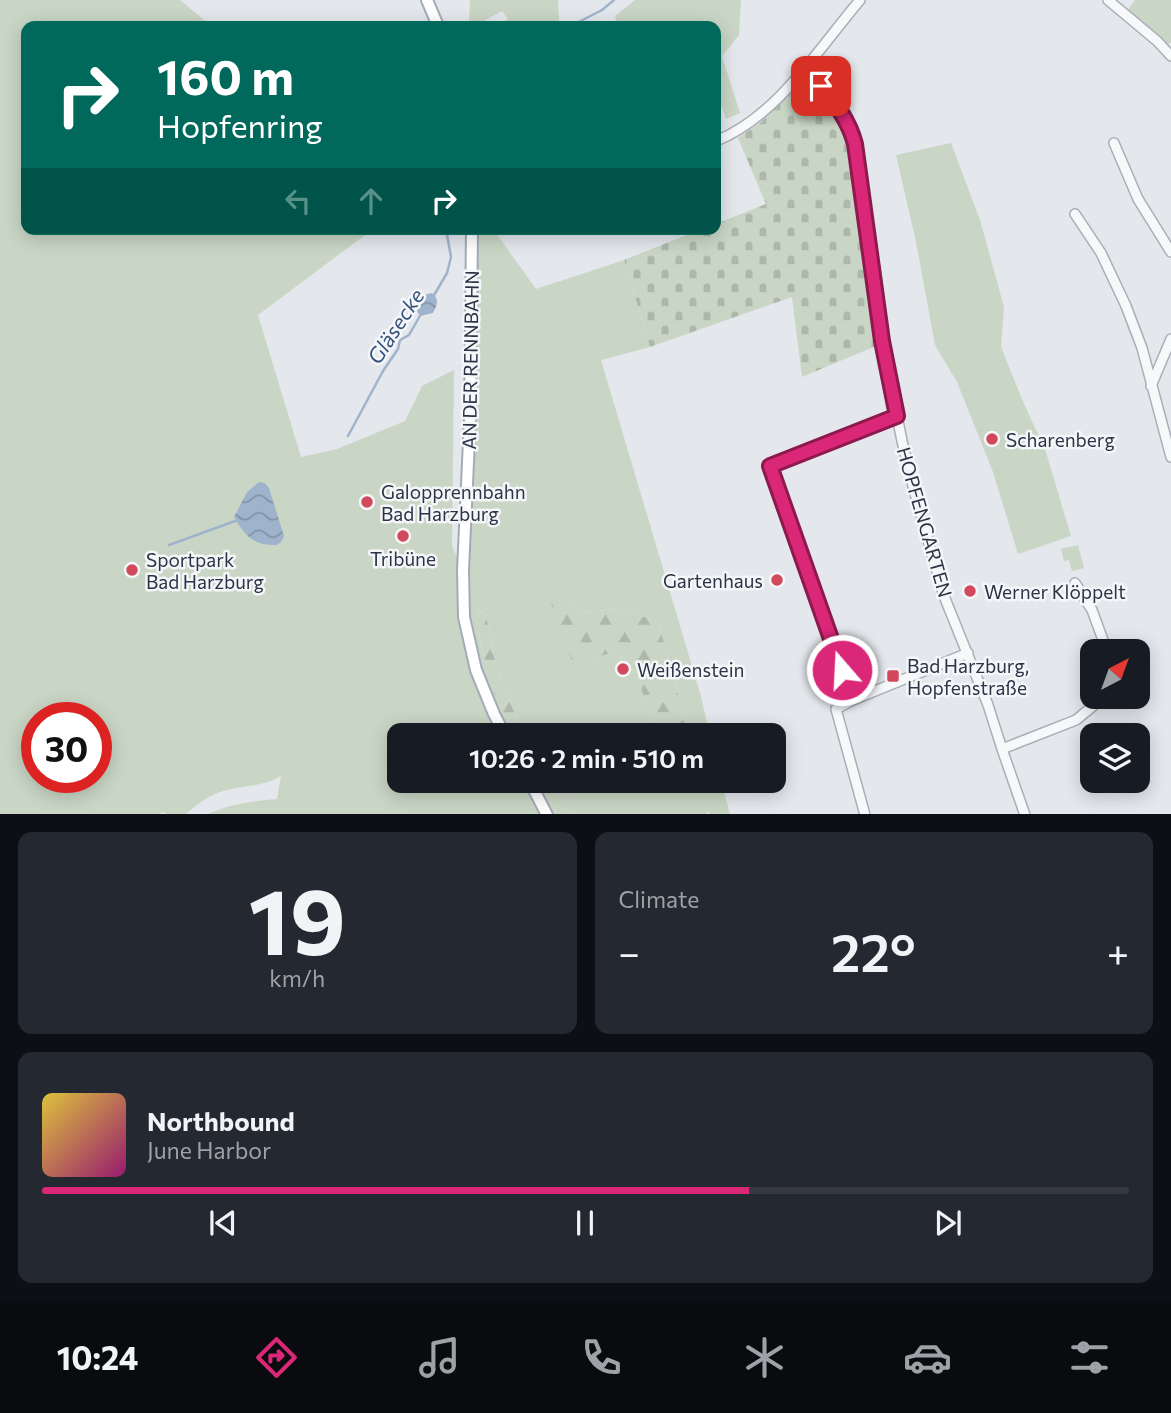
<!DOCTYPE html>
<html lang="en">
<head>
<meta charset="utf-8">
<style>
	:root { --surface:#171b24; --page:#242831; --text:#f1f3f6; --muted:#9ea1a6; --line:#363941; --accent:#db2777 }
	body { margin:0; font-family:Commissioner,sans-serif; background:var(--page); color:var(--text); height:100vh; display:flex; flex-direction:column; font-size:26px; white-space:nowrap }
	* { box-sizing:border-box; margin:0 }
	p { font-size:23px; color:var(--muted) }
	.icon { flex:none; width:38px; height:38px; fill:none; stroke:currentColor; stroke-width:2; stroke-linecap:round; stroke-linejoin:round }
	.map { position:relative; height:814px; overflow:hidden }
	.drawer { display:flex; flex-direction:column; gap:18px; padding:18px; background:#0d0f14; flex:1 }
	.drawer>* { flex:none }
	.banner { position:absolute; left:21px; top:21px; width:700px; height:214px; border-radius:14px; box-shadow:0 4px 18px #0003; background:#00695c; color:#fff; overflow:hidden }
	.needle { width:46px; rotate:41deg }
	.fabs { position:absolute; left:1080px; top:639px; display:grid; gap:14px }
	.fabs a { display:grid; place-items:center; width:70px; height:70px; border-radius:14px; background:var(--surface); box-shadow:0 4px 18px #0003; font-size:35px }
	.speed { position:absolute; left:21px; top:702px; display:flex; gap:14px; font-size:35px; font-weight:700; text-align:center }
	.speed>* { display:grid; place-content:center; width:91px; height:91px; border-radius:50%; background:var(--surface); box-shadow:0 4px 18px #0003; line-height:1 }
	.speed .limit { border:10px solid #d22; background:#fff; color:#111 }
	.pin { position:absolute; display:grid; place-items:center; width:60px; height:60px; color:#fff; margin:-30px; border-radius:14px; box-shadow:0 4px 10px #0006 }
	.me { position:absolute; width:77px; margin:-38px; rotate:341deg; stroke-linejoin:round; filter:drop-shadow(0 0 5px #0008) }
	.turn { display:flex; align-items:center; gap:24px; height:147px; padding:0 21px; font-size:32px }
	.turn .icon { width:91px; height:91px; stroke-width:2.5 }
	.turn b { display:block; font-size:49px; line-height:60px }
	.lanes { display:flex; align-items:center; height:66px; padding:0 21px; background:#0003; justify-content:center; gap:35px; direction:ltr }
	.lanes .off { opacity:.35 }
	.big { font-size:52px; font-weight:600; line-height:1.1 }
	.drawer .card { flex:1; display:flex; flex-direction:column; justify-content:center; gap:10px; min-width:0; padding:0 24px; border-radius:14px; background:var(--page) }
	.drawer .dial { align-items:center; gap:0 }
	.dial b { font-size:91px; line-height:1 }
	.song { display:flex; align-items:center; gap:21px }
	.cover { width:84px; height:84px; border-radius:10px; background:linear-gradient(135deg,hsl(50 70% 55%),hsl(320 70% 35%)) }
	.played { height:7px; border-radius:4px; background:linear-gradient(90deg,var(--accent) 65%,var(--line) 65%) }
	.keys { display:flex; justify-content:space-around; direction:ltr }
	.heat { display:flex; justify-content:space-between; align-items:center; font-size:38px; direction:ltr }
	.drawer .tiles { flex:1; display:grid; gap:18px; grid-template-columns:1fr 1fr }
	.card:last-child { grid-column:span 2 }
	.trip { position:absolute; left:387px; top:723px; width:399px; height:70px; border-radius:14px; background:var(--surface); box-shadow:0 4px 18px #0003; font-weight:600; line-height:70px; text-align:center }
	.tabs { display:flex; height:112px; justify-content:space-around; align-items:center; background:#090b0e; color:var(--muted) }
	.tabs .icon { width:49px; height:49px }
	.tabs .current { color:var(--accent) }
	.tabs b { font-size:32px; color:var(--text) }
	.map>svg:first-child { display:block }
	.green { fill:#c9d6c5; fill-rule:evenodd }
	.forest { fill:url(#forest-firs) }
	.cemetery { fill:url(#cemetery-stones) }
	.water { fill:url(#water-waves) }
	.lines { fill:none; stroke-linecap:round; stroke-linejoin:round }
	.stream { stroke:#9fb4cc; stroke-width:2.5 }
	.minor-casing { stroke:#a9aeb7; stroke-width:12 }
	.major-casing { stroke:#a3abb8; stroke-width:14 }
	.minor { stroke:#f7f8fa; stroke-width:9 }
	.major { stroke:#fff; stroke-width:10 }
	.route-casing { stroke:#8e194d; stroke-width:18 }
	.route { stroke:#db2777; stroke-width:12 }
	.poi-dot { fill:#d1495b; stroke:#f4f6f9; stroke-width:2.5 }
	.labels { text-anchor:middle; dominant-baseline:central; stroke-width:5; stroke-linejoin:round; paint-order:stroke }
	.street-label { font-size:19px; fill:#2b3445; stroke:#f4f6f9 }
	.poi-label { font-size:19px; fill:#2b3445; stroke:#f4f6f9; text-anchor:start }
	.water-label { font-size:21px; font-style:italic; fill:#34527a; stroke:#f4f6f9 }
</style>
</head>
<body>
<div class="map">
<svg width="1171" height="815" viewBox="0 0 1171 815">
	<defs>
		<pattern id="forest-firs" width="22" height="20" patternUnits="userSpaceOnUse" patternTransform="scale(1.75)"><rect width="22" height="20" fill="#c9d6c5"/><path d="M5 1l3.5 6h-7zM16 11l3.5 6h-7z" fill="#adb8ab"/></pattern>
		<pattern id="cemetery-stones" width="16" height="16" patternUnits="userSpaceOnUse" patternTransform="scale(1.75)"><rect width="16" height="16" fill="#c9d6c5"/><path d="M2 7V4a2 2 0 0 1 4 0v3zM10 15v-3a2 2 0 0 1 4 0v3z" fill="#adb8ab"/></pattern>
		<pattern id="water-waves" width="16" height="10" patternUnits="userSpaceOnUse" patternTransform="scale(1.75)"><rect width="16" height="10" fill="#9fb4cc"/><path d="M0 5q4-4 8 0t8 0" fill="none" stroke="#8293a7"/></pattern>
	</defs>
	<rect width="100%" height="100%" fill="#e4e7ec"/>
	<path class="green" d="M0,0H180L209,24L223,26H26V229H373L258,315L301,457L337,449L405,421L422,386L454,370L452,546L462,568L471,229H493L536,289L624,260L650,347L601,360L700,693L710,735H684L686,722L658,621L618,609L585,612L564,602L576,671L593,659L610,653L625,658L636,674L655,730L659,735H523L496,665L486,615L477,609C476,646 497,702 513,735H399V780L537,781L557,814H208C230,804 252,801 277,799L281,776C264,787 243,785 223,791C208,796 197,804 186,814H168L162,812L159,815L0,814ZM37,718H96V777H37Z
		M470,0H558L559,20L553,26H501L500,25L508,19L502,11L475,26H469Z
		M635,0H741L739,35L722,56L740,113L726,119L716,90V26H618L615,16Z
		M1135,0H1171V42L1168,45L1128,10Z
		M951,143L980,220L1004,307L1001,347L1024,404L1045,449L1071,536L1018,554L993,472L957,382L935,345L916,242L896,155Z
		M1078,545L1084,568L1072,571L1069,560L1064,561L1061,549Z
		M550,781H721L730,814H710L708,812L705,815L569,814Z"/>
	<path class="forest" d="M564,602L585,612L618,609L658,621L686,722L684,735H659L655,730L636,674L625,658L610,653L593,659L576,672L551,603Z
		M476,609L486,615L496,665L523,735H513C494,697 479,652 476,609Z
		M537,781H550L569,814H557Z"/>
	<path class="cemetery" d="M806,80L826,102L839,120L850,145L852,185L876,346L802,377L792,297L650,347L624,260L702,229H716V224L766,204L738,138L761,122Z"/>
	<path class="water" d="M432,293C440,300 437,305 433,313L420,316L417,311L420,296Z
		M259,482L265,483L269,488L284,536L281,542L277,545C254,546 245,536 234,517L247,492Z"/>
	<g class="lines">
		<path class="stream" d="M571,26L602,10L614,0
			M433,297L447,273L451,257L446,229
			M348,436L383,371L398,349L400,340L409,335L421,314
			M169,545L238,520"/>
		<g class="minor-casing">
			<path id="minor" d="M1108,0L1157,41L1171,56
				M805,69C827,92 847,113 855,144L882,341L902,441L914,490L944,596L988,705L1002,749L1025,815
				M716,141C777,117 819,48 860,0
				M1114,143L1138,199L1171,252
				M1075,214L1101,253L1126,306L1142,348L1171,457
				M1151,386L1171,339
				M1075,583L1092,610L1107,651
				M853,700L770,466L897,416
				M1002,749L1076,720L1093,706L1100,696
				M865,815L836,709L853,700L968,653"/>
		</g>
		<g class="major-casing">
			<path id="major" d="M427,0L438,26
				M472,229L470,419L463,570L464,617L476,670L494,714L505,735
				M529,780L547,815"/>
		</g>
		<use href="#minor" class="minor"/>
		<use href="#major" class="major"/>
	</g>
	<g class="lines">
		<g class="route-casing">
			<path id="route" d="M821,86C836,104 849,121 855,144L882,341L897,416L770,466L842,670"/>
		</g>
		<use href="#route" class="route"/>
	</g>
	<g class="poi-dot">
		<circle cx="992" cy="439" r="7"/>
		<circle cx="367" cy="502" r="7"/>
		<circle cx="403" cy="536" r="7"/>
		<circle cx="132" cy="570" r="7"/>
		<circle cx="777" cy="580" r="7"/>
		<circle cx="970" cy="591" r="7"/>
		<circle cx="623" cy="669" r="7"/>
		<rect x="886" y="669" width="14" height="14" rx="3.5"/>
	</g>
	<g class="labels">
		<g class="street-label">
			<text transform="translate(470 360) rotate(-89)">AN DER RENNBAHN</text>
			<text transform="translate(925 522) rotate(74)">HOPFENGARTEN</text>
		</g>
		<g class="poi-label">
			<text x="1006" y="439">Scharenberg</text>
			<text x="381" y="491">Galopprennbahn<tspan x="381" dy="22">Bad Harzburg</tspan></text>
			<text x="403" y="558" text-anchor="middle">Tribüne</text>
			<text x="146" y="559">Sportpark<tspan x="146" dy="22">Bad Harzburg</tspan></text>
			<text x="763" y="580" text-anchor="end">Gartenhaus</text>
			<text x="984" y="591">Werner Klöppelt</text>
			<text x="907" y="665">Bad Harzburg,<tspan x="907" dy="22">Hopfenstraße</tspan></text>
			<text x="637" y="669">Weißenstein</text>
		</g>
		<g class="water-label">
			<text transform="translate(395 326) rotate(-57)">Gläsecke</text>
		</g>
	</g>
</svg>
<div class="fabs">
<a><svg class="needle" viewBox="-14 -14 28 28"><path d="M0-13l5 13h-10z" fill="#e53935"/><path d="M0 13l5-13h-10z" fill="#9ea1a6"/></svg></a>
<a><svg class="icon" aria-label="layers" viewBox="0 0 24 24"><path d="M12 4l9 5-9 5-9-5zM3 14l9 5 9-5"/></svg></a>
</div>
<div class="speed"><div class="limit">30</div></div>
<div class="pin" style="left:821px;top:86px;background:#d93025"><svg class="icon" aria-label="arrive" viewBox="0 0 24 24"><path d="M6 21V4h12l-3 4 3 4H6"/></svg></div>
<svg class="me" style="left:842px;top:670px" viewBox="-20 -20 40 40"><circle r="17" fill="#db2777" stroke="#fff" stroke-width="3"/><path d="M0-11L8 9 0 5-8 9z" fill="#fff"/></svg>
<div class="trip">10:26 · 2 min · 510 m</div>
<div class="banner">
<div class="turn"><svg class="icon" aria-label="right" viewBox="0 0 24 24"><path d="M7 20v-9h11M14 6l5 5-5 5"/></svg><div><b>160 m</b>Hopfenring</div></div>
<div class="lanes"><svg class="icon off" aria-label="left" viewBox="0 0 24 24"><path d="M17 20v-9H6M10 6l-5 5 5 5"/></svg><svg class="icon off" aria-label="ahead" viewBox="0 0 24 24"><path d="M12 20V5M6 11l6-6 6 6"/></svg><svg class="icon" aria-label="right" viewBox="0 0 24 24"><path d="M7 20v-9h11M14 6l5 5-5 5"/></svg></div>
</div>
</div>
<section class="drawer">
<div class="tiles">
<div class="card dial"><b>19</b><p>km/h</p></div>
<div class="card"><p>Climate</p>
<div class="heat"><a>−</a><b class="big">22°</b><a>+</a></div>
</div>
<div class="card">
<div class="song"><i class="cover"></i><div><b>Northbound</b><p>June Harbor</p></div></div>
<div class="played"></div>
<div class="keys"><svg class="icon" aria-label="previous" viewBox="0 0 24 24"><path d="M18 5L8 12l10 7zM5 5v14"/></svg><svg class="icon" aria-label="pause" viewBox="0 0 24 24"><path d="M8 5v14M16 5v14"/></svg><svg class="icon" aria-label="next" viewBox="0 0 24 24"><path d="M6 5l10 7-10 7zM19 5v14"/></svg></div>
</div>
</div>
</section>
<nav class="tabs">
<b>10:24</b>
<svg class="icon current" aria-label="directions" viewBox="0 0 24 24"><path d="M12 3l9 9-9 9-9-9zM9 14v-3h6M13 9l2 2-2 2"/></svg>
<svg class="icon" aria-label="music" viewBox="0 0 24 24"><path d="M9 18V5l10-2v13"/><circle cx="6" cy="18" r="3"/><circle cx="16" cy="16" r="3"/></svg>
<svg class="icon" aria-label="phone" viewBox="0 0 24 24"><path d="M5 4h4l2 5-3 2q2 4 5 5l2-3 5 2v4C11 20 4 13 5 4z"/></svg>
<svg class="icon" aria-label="climate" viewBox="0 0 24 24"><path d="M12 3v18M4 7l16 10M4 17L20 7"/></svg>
<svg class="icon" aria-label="car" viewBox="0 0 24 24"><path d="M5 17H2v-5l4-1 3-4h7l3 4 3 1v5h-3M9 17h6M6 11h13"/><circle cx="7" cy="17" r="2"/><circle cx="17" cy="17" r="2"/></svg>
<svg class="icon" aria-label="filters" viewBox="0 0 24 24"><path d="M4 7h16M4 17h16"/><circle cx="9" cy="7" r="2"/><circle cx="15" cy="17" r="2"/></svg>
</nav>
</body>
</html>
